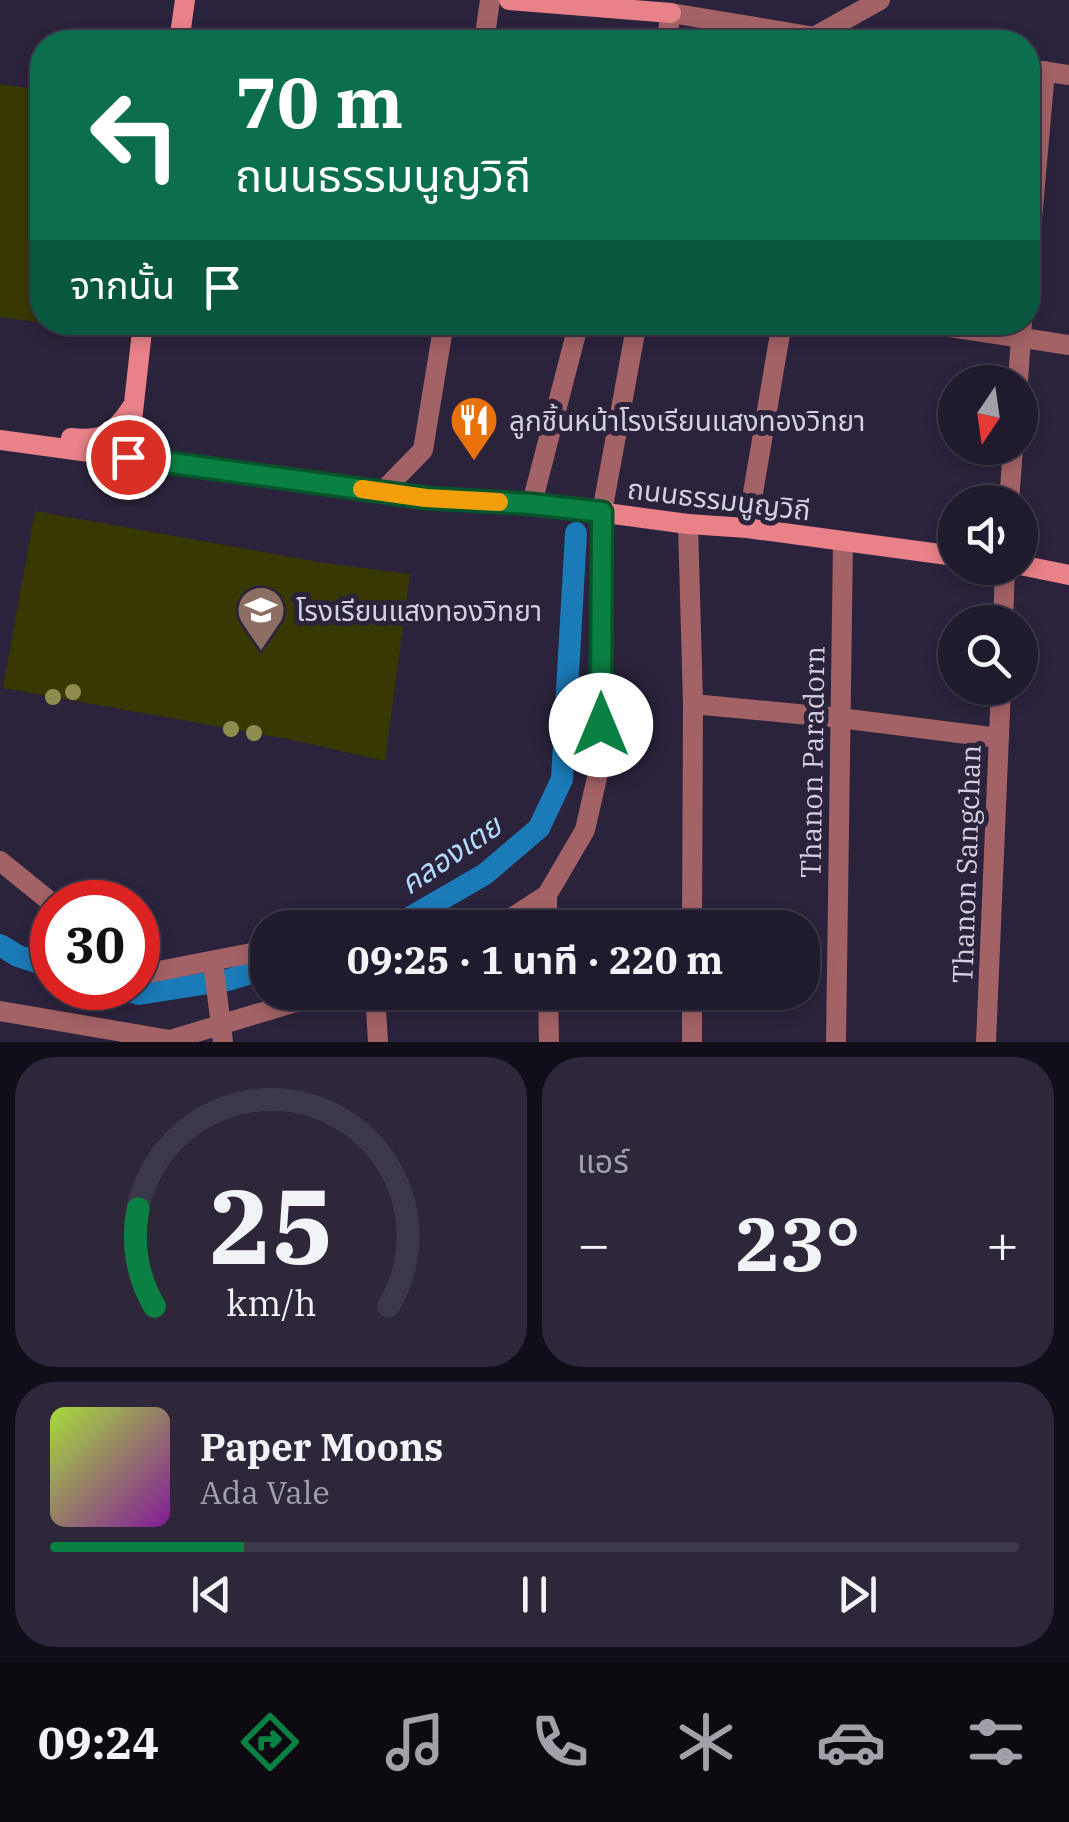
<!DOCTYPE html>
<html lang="th">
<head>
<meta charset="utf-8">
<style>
	:root { --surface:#201a2d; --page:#2d2739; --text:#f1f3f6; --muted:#a2a1aa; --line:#3d3849; --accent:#0b8043 }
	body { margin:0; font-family:"IBM Plex Serif","Noto Sans Thai",serif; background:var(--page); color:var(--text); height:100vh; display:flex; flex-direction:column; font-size:38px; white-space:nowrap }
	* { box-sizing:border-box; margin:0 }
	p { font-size:32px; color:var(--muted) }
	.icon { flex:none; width:55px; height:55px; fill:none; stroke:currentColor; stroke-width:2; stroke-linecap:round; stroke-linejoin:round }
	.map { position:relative; height:1042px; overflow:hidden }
	.side { display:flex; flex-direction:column; gap:15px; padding:15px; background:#120e19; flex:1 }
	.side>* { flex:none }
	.top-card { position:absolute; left:30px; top:30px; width:1010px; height:305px; border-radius:40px; box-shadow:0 5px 15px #0003,0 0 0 2px var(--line); background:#0b6e4f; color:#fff; overflow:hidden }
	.needle { width:65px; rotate:193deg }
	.buttons { position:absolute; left:938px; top:365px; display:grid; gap:20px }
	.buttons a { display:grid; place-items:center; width:100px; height:100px; border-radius:50%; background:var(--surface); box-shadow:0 5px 15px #0003,0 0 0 2px var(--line); font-size:50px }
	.speed { position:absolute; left:30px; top:880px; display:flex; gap:20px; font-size:50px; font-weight:700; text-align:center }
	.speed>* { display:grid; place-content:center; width:130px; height:130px; border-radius:50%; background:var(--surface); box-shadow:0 5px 15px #0003,0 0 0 2px var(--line); line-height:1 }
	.speed .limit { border:15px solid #d22; background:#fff; color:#111 }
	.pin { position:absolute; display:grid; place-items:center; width:85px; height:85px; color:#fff; margin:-42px; border:5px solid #fff; border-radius:50%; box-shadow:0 2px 10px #0007 }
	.me { position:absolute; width:110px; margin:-55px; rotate:0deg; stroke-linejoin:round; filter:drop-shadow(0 0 8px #0008) }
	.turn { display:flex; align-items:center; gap:35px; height:210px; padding:0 40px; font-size:45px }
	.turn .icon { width:130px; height:130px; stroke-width:2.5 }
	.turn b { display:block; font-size:70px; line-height:85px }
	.then { display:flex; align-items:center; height:95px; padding:0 40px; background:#0003; gap:20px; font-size:38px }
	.big { font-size:75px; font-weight:700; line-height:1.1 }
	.side .tile { flex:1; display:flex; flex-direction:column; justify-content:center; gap:15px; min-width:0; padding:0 35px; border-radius:40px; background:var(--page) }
	.side .dial { align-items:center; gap:0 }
	.dial svg { height:260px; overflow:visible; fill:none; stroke:var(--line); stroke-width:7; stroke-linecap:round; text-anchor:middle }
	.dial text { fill:var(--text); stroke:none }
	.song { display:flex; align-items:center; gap:30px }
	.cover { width:120px; height:120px; border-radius:15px; background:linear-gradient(135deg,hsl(80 70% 55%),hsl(290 70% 35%)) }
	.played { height:10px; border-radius:5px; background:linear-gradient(90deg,var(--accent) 20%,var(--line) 20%) }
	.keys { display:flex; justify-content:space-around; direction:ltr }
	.heat { display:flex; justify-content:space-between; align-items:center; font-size:55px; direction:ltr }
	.side .tiles { flex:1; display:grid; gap:15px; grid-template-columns:1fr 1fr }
	.tile:last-child { grid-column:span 2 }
	.trip { position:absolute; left:250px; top:910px; width:570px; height:100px; border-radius:40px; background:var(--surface); box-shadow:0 5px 15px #0003,0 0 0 2px var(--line); font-weight:700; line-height:100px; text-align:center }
	.tabs { display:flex; height:160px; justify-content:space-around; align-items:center; background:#0d0a12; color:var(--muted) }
	.tabs .icon { width:70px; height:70px }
	.tabs .current { color:var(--accent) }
	.tabs b { font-size:45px; color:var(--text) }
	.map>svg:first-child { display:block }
	.green { fill:#383902 }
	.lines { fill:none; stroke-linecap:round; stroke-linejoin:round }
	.canal { stroke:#1b7ab8; stroke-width:22 }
	.street { stroke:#a36266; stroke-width:20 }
	.secondary { stroke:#e98189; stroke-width:20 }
	.tree { fill:#8e8d4e }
	.route-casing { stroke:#07532c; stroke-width:25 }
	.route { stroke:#0b8043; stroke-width:18 }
	.slow { stroke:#f59e0b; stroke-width:18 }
	.labels { text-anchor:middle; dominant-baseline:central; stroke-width:10; stroke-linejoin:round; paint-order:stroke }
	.poi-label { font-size:28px; fill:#d5d0e1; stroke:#2b233c; text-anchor:start }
	.street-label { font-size:28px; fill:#d5d0e1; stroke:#2b233c }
	.water-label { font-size:30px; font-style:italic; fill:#b3dbfd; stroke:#2b233c }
</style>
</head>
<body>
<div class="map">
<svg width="1069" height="1042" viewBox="0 0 1069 1042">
	<rect width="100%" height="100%" fill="#2b233c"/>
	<path class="green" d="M0,84L42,90V322L93,323L92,329L0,317Z
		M35,511L324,563L410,574L385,761L293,740L3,688Z"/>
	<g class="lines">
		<path class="canal" d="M392,928L485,874L539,828L562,779L576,533
			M0,945L18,956L52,967
			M117,988L139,994L228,980L268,968"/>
		<path class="street" d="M671,13L845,42
			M812,38L880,0
			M484,42L490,0
			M666,42L671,13
			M1028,69L1069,75
			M1028,265L1045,71
			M917,322L1069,345
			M1018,382L1022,322
			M382,492L423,450L444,322
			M1009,502L1013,448
			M532,503L579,322
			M688,524L693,704L692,928
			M747,528L782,322
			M1003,622L1005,568
			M693,704L840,718L999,738
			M0,861L52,903
			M547,895V928
			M496,928L547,895L585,830L601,760L602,512L637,322
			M213,962L223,1042
			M138,975L268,950
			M375,992L378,1042
			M548,992L549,1042
			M0,1011L170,1040L329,992
			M692,1042V992
			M836,1042L843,542
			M986,1042L1001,688"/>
		<path class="secondary" d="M509,0L671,13
			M179,42L185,0
			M71,438C103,442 115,433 132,407
			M0,440L426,498L532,503L688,524L747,528L955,556
			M128,457L143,322
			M1020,565L1069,575"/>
	</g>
	<g class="tree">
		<circle cx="73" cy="692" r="8"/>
		<circle cx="53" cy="697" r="8"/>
		<circle cx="231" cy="729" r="8"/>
		<circle cx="254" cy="733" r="8"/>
	</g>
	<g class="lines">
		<g class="route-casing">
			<path id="route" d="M128,457L426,498L532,504L602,512L601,725"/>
		</g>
		<use href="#route" class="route"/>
		<path class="slow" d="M362,489L426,498L499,502"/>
	</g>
	<defs>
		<g id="restaurant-pin" transform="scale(2.5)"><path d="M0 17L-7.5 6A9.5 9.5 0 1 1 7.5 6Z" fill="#e8710a" stroke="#2b233c"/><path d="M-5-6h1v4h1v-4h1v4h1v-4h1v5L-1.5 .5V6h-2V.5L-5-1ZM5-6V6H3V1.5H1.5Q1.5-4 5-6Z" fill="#fff"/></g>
		<g id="school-pin" transform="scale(2.5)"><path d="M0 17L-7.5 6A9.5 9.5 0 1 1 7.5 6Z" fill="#8d6e63" stroke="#2b233c"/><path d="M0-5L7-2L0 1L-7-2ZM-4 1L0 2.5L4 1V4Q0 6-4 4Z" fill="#fff"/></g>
	</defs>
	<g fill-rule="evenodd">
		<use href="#restaurant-pin" x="474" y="420"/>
		<use href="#school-pin" x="261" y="610"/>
	</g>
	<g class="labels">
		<g class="poi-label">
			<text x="509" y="420">ลูกชิ้นหน้าโรงเรียนแสงทองวิทยา</text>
			<text x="296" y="610">โรงเรียนแสงทองวิทยา</text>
		</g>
		<g class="street-label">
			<text transform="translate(719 499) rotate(7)">ถนนธรรมนูญวิถี</text>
			<text transform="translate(812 762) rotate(-89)">Thanon Paradorn</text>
			<text transform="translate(966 864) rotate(-88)">Thanon Sangchan</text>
		</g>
		<g class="water-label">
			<text transform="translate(450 854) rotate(-34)">คลองเตย</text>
		</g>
	</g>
</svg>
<div class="buttons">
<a><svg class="needle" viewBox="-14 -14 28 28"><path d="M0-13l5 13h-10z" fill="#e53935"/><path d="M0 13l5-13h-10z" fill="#a2a1aa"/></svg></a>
<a><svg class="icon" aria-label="sound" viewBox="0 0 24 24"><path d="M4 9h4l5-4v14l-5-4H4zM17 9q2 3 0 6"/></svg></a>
<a><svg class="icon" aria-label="search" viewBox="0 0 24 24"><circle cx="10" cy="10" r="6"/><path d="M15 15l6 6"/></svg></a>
</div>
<div class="speed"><div class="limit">30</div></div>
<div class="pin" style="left:128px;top:457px;background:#d93025"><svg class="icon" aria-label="arrive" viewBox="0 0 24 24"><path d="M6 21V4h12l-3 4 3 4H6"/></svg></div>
<svg class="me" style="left:601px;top:725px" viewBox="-20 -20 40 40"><circle r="19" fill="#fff"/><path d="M0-13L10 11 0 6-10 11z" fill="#0b8043"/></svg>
<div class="trip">09:25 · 1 นาที · 220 m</div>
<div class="top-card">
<div class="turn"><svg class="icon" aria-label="left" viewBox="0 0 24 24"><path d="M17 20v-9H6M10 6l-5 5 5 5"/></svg><div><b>70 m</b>ถนนธรรมนูญวิถี</div></div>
<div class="then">จากนั้น<svg class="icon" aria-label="arrive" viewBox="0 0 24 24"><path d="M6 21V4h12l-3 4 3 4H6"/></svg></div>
</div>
</div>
<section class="side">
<div class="tiles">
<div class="tile dial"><svg viewBox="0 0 100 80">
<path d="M14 69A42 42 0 1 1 86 69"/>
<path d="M14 69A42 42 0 0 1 9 39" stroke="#0b8043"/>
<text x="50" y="56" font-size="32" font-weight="700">25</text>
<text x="50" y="72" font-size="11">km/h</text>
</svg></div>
<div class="tile"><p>แอร์</p>
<div class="heat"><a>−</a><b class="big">23°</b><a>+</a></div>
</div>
<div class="tile">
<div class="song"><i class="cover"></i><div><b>Paper Moons</b><p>Ada Vale</p></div></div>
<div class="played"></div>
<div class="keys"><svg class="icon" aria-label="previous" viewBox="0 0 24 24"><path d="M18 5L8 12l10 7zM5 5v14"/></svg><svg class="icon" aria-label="pause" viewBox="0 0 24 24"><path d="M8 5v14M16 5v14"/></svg><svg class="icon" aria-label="next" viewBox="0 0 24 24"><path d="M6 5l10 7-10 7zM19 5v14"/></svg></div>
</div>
</div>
</section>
<nav class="tabs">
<b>09:24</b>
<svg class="icon current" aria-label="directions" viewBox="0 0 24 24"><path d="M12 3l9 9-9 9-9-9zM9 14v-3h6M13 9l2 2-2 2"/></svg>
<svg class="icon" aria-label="music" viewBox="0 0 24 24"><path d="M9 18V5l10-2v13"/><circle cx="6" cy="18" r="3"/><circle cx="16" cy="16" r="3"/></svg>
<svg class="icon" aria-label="phone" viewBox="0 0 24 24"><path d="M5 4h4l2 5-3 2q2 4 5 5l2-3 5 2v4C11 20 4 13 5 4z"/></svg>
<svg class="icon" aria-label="climate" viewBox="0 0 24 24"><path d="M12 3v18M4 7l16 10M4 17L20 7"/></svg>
<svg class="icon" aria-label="car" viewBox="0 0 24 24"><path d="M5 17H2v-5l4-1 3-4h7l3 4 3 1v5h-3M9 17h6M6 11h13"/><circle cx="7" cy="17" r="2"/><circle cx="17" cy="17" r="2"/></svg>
<svg class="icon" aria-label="filters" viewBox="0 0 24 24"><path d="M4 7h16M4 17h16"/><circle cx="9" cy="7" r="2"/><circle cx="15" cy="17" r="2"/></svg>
</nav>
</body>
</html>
